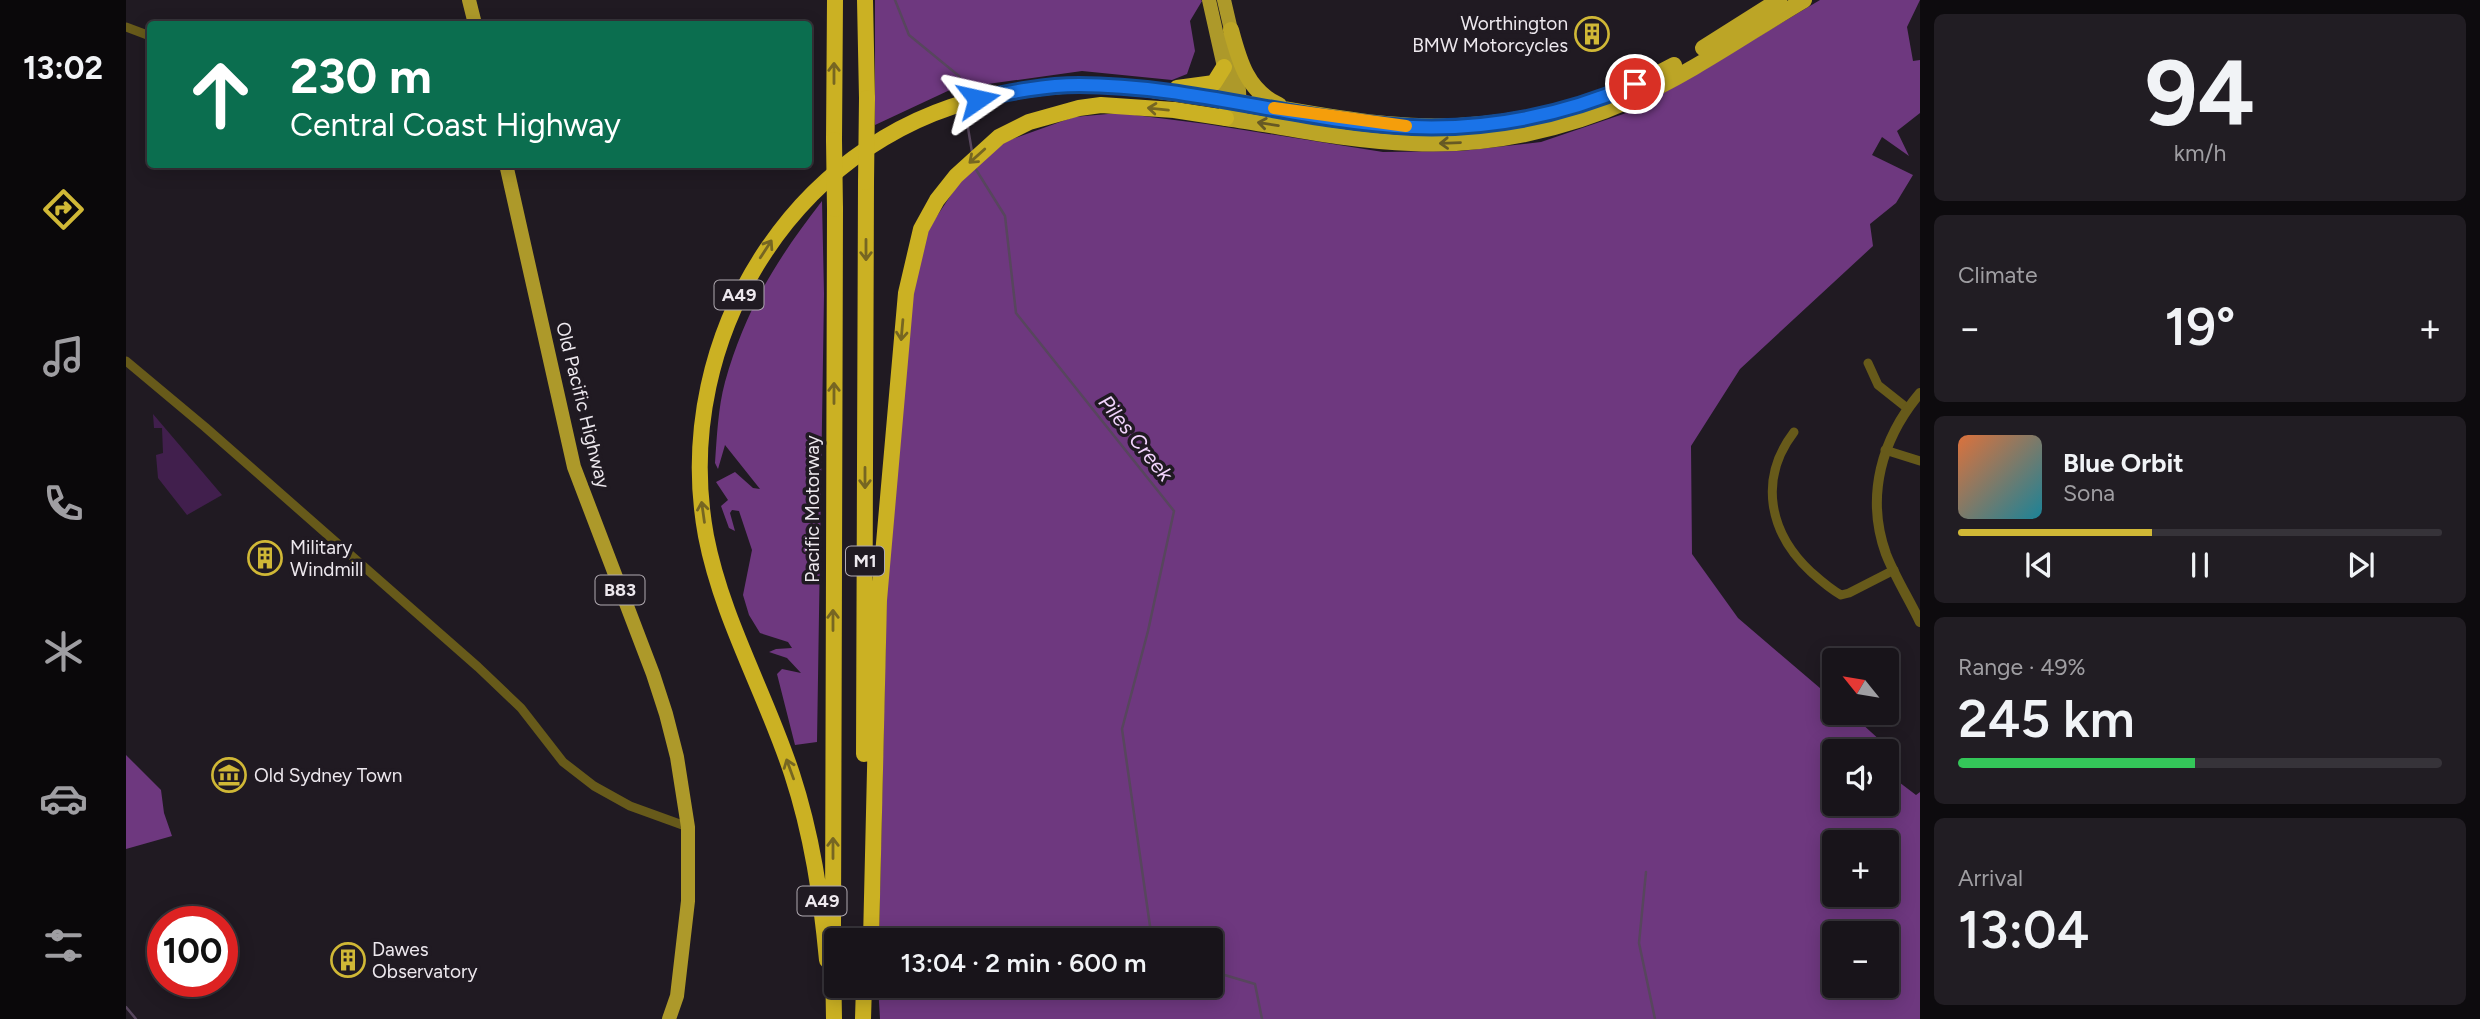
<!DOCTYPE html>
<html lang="en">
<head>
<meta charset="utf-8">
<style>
	:root { --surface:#18141a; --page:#211d23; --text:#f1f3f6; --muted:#9f9ea2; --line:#363339; --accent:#d0b836 }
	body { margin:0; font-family:Figtree,sans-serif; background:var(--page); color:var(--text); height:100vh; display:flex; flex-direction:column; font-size:26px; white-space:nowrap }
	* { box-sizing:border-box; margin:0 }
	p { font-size:23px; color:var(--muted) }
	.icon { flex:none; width:38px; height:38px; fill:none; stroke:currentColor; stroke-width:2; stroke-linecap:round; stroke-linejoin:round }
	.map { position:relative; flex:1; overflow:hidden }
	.details { display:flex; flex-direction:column; gap:14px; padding:14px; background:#0d0b0e; width:560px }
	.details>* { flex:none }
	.top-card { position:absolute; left:21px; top:21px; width:665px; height:147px; border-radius:7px; box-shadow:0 4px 18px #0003,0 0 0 2px var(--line); background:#0b6e4f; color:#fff; overflow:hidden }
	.needle { width:46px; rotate:300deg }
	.controls { position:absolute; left:1696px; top:648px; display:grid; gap:14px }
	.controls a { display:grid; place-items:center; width:77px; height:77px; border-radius:7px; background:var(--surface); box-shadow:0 4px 18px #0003,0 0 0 2px var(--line); font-size:35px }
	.speed { position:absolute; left:21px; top:906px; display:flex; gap:14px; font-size:35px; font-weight:700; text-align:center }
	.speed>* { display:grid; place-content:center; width:91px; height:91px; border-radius:50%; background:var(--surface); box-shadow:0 4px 18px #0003,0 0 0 2px var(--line); line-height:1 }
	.speed .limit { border:10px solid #d22; background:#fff; color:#111 }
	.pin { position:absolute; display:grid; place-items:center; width:60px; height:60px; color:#fff; margin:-30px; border:4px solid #fff; border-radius:50%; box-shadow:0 2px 7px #0007 }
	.me { position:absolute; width:77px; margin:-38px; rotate:79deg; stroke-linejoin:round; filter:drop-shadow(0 0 5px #0008) }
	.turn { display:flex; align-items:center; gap:24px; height:147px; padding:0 28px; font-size:32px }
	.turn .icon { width:91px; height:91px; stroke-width:2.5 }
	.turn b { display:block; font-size:49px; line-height:60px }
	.big { font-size:52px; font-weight:600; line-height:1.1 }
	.details .tile { flex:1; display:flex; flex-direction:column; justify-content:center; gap:10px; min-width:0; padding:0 24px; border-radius:10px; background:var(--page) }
	.details .dial { align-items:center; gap:0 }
	.dial b { font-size:91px; line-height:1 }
	.song { display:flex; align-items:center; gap:21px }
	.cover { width:84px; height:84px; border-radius:10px; background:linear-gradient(135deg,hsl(20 70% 55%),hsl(190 70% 35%)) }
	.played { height:7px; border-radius:4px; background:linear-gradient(90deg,var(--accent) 40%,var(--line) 40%) }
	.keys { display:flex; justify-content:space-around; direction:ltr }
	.heat { display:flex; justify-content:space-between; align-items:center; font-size:38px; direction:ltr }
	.charge { height:10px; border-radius:5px; background:linear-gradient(90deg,#34c759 49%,var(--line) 0) }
	.trip { position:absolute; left:698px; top:928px; width:399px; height:70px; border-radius:7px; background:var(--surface); box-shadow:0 4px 18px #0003,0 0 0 2px var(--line); font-weight:600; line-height:70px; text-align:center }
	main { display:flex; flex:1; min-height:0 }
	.tabs { display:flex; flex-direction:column; width:126px; justify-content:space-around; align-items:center; background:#0a080a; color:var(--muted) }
	.tabs .icon { width:49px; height:49px }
	.tabs .active { color:var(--accent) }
	.tabs b { font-size:32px; color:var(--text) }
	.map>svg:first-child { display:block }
	.green { fill:#411f4d }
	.forest { fill:#6e387f; fill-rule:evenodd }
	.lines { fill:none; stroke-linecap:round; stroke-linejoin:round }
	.stream { stroke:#57465d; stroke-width:2.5 }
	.minor { stroke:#675a1a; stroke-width:9 }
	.tertiary { stroke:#675a1a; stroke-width:10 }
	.primary { stroke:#ad992a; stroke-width:14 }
	.trunk { stroke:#bca526; stroke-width:16 }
	.motorway { stroke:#cbb123; stroke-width:16 }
	.motorway-bridge { stroke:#cbb123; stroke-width:16 }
	.oneway { stroke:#766622 }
	.oneway2 { stroke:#665924 }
	.route-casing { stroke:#114b97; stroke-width:18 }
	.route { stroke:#1a73e8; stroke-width:12 }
	.slow { stroke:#f59e0b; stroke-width:12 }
	.labels { text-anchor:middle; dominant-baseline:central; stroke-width:7; stroke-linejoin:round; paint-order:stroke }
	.shield { fill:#201a22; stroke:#b0aab1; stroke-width:2 }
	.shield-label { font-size:18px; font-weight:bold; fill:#ede8ee }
	.poi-label { font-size:19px; fill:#ede8ee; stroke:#201a22; text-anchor:start }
	.street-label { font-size:19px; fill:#ede8ee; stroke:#201a22 }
	.water-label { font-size:21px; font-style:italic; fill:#f2d4fd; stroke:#201a22 }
</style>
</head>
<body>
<main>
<nav class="tabs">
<b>13:02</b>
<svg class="icon active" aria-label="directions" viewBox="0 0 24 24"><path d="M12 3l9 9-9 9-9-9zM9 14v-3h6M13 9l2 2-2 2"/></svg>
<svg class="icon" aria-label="music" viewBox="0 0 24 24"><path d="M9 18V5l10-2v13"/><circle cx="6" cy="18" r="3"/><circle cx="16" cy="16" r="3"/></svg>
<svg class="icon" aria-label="phone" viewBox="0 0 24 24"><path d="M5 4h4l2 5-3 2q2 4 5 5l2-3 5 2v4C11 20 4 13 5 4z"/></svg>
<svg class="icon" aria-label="climate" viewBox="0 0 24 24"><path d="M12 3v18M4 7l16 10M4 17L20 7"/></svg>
<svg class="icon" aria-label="car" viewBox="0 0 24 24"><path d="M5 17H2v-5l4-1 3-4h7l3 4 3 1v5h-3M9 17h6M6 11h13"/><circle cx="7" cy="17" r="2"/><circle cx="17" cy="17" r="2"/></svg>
<svg class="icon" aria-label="filters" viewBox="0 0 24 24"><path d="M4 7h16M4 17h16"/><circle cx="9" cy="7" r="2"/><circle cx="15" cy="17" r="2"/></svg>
</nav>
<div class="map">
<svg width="1794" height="1019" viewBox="0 0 1794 1019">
	<rect width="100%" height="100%" fill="#201a22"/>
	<path class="green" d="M27,414L96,495L61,515L32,478L30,455L37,453L36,428H28Z"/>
	<path class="forest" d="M749,0H1075L1076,1L1064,21L1069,51L1061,74L1046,80L956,71L826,89L749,125Z
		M1694,0H1794L1781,27L1787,61L1794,60V113L1771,131L1783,156L1756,137L1746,155L1787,175L1770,203L1744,224L1747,246L1614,369L1565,446L1566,554L1612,618L1708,700V712H1723L1767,752L1761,773L1790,795L1794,792V1019H754L752,985H1085V940H753L761,575L785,296L801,231L835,180L878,142L948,117L993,113L1080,124L1257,152L1335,151L1415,142L1509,110ZM1708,751H1760V803H1708ZM1708,842H1760V894H1708ZM1708,933H1760V985H1708Z
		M696,201L698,294L691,742L669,745L651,674L656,669L675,673L661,658L643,652L650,649L666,648L662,642L634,633L623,615L617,595L626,550L613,511L606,510L604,513L609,531L603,528L595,506L602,500L590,482L609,472L627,488L634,489L599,445L592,469L589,463C591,436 592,408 599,382C619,310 651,259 696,201Z
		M0,755L35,790L38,813L46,836L0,849Z"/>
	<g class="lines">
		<path class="stream" d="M769,0L783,35L833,76L837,100
			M839,110L846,152
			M849,168L879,216L890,313L1048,511L1022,631L996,729L1024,926L1037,940
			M1520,872L1513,943L1529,1019
			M1085,971L1129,984L1136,1019
			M0,1007L10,1019"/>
		<path class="minor" d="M0,27L24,36
			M0,361L79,427L352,667L395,708L437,762L468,786L504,806L562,827
			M1742,363L1752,385L1781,408
			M1668,432C1632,479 1643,533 1685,572C1694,580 1704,589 1715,595L1723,593L1768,570
			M1759,450L1794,461"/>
		<path class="tertiary" d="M1794,393C1756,438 1739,496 1760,554C1769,577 1783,599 1794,622"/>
		<path class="primary" d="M343,0L349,24
			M1083,0L1098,67L1100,112
			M1098,0L1105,30L1103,48L1113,90L1114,112
			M380,164L448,467L527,674L540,714L551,757L562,827V901L551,996L543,1019"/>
		<path class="trunk" d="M1105,30C1113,60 1121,91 1153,105
			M1577,48L1653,0
			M1101,101C1155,107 1207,119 1260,124C1360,134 1460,113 1548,65
			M1100,118C1161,127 1223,141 1285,143C1361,147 1438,130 1507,99C1567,72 1622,33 1678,0"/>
		<path class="motorway" d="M739,0L741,98
			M1051,88L1088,83L1098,67
			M708,140L709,0
			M738,754L740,182
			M707,927L709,209
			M745,940L753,600L780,293L795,229L811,200L830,176L873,137L903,122L953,108L975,105L1048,110L1100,118
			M707,957L708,1019
			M707,965L701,960C695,896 686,835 666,774C640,694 596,619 580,536C543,334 675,127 881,93C904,89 928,86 950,85C1001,84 1052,94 1101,101
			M737,1019L738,985"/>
		<path class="motorway-bridge" d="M708,140L709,209
			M740,182L741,98"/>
	</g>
	<defs><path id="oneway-shaft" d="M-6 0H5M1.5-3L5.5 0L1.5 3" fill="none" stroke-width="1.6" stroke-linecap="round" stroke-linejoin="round" transform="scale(1.75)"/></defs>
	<g class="oneway">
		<use href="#oneway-shaft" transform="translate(708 73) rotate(-90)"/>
		<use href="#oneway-shaft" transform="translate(1032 109) rotate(-174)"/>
		<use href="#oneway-shaft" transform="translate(851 156) rotate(138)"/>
		<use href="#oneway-shaft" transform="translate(640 249) rotate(-57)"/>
		<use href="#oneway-shaft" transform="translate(740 250) rotate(90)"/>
		<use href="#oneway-shaft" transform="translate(776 330) rotate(95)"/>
		<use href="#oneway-shaft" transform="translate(708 393) rotate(-90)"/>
		<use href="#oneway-shaft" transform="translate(739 478) rotate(90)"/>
		<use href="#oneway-shaft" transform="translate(577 512) rotate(-98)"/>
		<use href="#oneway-shaft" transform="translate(707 620) rotate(-90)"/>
		<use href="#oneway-shaft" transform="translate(664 769) rotate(-110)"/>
		<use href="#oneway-shaft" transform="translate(707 848) rotate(-90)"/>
	</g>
	<g class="oneway2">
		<use href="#oneway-shaft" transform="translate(1142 124) rotate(-171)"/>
		<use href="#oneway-shaft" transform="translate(1324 143) rotate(178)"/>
	</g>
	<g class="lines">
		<g class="route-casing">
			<path id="route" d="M852,99C885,92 919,85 953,85C1065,85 1174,122 1286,127C1363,130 1438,115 1509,84"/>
		</g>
		<use href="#route" class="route"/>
		<path class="slow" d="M1148,108L1280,126"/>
	</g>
	<defs>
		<g id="building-ring" transform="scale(1.75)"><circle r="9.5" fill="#201a22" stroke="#d0b836" stroke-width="1.5"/><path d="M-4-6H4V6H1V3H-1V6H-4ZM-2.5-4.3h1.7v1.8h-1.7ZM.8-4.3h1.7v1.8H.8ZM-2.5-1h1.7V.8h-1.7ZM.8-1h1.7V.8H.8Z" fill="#d0b836"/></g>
		<g id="museum-ring" transform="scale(1.75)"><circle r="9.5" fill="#201a22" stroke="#d0b836" stroke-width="1.5"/><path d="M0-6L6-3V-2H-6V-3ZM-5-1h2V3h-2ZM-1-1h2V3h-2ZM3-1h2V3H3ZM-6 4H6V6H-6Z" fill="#d0b836"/></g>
	</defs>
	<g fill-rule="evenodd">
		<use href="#building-ring" x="1466" y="34"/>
		<use href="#building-ring" x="139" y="558"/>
		<use href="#museum-ring" x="103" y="775"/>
		<use href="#building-ring" x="222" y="960"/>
	</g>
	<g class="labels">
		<g class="shield">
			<rect x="588.5" y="280.5" width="49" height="29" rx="5"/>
			<rect x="720" y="546.5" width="38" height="29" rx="5"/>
			<rect x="469.5" y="575.5" width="49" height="29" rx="5"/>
			<rect x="671.5" y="886.5" width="49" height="29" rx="5"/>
		</g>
		<g class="shield-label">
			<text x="613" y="295">A49</text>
			<text x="739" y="561">M1</text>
			<text x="494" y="590">B83</text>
			<text x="696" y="901">A49</text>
		</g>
		<g class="poi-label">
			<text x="1442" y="23" text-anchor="end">Worthington<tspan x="1442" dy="22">BMW Motorcycles</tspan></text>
			<text x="164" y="547">Military<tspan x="164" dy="22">Windmill</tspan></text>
			<text x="128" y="775">Old Sydney Town</text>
			<text x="246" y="949">Dawes<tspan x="246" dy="22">Observatory</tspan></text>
		</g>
		<g class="street-label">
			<text transform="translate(457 405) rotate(76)">Old Pacific Highway</text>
			<text transform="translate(686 509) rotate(-90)">Pacific Motorway</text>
		</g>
		<g class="water-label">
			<text transform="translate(1010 438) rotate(51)">Piles Creek</text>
		</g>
	</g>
</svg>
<div class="controls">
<a><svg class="needle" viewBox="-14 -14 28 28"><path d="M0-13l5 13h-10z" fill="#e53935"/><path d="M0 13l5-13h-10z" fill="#9f9ea2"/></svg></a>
<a><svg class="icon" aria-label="sound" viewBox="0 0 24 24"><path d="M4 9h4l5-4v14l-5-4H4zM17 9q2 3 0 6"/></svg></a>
<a>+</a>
<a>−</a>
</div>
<div class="speed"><div class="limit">100</div></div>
<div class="pin" style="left:1509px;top:84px;background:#d93025"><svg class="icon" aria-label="arrive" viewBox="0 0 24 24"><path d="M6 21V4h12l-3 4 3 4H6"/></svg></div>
<svg class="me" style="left:852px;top:99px" viewBox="-20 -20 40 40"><path d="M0-17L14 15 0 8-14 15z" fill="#1a73e8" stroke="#fff" stroke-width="4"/></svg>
<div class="trip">13:04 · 2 min · 600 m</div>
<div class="top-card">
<div class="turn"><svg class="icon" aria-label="ahead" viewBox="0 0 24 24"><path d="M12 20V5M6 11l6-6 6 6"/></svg><div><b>230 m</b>Central Coast Highway</div></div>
</div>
</div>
<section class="details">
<div class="tile dial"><b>94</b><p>km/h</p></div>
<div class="tile"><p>Climate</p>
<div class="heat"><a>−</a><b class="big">19°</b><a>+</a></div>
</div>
<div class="tile">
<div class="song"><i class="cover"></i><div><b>Blue Orbit</b><p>Sona</p></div></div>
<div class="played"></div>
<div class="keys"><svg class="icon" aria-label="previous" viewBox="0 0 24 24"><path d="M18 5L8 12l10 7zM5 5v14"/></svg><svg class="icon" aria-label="pause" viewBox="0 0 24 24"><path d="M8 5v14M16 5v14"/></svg><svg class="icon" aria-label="next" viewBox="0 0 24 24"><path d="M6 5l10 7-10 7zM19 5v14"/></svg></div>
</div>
<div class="tile"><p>Range · 49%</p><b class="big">245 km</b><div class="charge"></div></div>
<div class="tile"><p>Arrival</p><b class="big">13:04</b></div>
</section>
</main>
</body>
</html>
